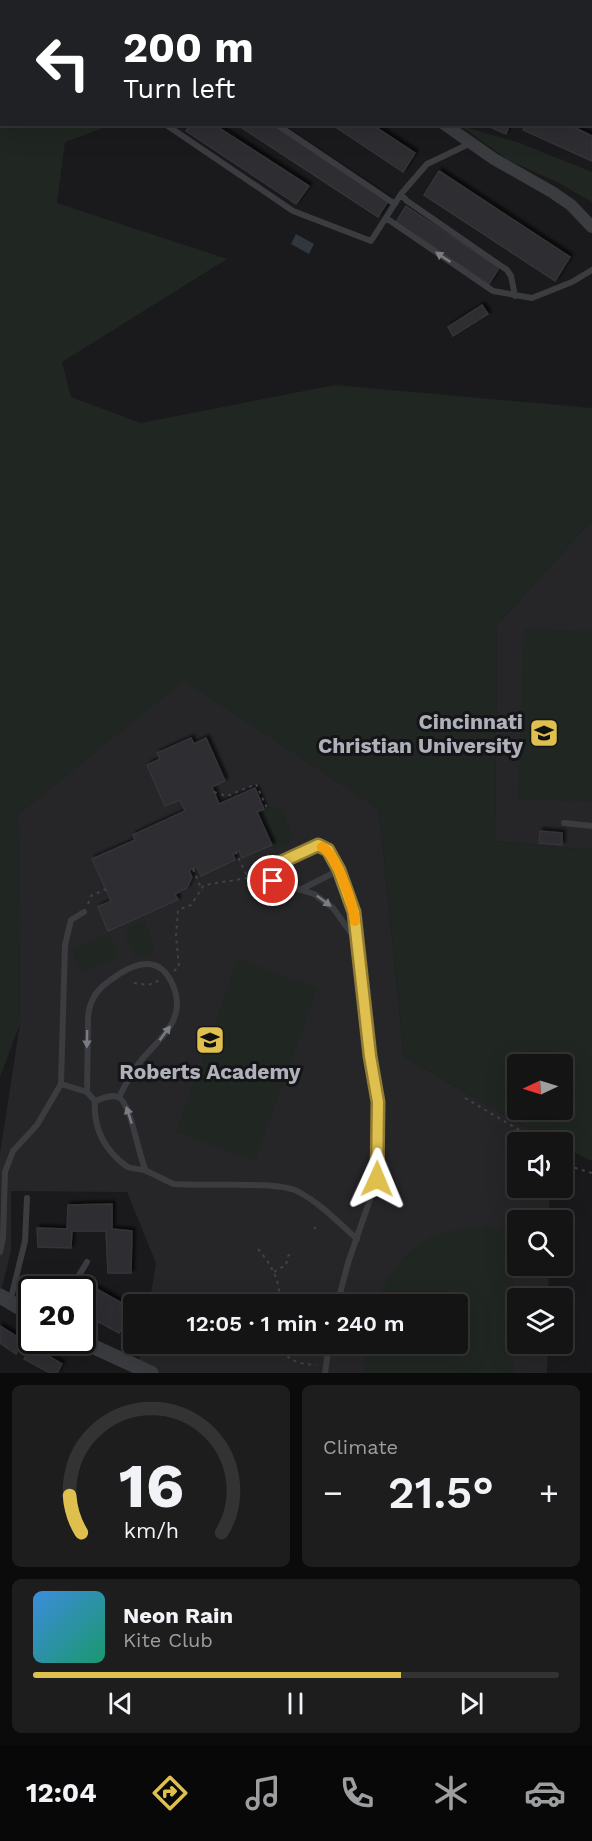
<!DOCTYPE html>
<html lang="en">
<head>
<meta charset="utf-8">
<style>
	:root { --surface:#141415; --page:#1d1d1e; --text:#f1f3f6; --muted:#9d9ea0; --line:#333334; --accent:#dfbf4e }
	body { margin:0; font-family:"Work Sans",sans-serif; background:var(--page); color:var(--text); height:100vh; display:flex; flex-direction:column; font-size:22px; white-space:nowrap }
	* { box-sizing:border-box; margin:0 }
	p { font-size:20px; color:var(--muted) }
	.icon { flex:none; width:33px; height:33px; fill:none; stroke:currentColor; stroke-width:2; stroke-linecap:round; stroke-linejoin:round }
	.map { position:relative; height:1373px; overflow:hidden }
	.side { display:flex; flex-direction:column; gap:12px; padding:12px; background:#0b0b0c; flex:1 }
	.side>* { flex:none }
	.hud { position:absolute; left:0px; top:0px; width:592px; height:126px; box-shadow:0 6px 24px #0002,0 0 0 2px var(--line); background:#202124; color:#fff; overflow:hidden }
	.needle { width:39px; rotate:266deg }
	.fabs { position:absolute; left:507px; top:1054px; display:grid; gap:12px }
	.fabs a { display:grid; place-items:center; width:66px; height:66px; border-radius:6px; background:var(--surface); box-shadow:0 6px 24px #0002,0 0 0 2px var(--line); font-size:30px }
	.speed { position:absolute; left:18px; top:1276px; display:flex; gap:12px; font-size:30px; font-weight:700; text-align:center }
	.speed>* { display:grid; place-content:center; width:78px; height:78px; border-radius:50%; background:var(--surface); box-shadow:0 6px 24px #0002,0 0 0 2px var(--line); line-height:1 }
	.speed .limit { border:3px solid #111; border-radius:9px; background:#fff; color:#111 }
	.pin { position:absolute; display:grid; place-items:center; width:51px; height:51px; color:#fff; margin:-26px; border:3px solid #fff; border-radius:50%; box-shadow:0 2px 6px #0007 }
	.me { position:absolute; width:66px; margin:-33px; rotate:1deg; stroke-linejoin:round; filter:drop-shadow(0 0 4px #0008) }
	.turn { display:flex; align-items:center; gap:21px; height:126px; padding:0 24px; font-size:27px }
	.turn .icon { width:78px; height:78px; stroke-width:2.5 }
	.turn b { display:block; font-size:42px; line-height:51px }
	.big { font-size:45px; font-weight:600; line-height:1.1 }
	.side .widget { flex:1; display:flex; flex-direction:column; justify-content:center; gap:9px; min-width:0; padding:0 21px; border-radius:9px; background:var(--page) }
	.side .dial { align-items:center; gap:0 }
	.dial svg { height:156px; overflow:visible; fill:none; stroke:var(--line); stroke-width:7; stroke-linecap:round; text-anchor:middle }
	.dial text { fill:var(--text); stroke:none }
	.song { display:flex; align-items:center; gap:18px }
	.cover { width:72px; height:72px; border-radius:9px; background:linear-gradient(135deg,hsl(210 70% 55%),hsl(160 70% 35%)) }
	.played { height:6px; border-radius:3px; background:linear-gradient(90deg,var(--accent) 70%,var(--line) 70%) }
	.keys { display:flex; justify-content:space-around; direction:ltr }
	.heat { display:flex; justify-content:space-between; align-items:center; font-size:33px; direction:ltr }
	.side .tiles { flex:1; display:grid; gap:12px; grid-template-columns:1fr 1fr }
	.widget:last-child { grid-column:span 2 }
	.trip { position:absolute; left:123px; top:1294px; width:345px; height:60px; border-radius:6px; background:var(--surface); box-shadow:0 6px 24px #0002,0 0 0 2px var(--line); font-weight:600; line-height:60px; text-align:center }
	.dock { display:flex; height:96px; justify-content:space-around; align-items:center; background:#080808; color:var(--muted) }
	.dock .icon { width:42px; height:42px }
	.dock .on { color:var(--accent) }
	.dock b { font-size:27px; color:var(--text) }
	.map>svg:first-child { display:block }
	.built { fill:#262629 }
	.green { fill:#202622; fill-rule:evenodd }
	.water { fill:#31373f }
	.building { fill:#2d2d30; stroke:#353438; stroke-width:1.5; filter:url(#shadow) }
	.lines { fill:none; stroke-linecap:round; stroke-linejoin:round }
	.path { stroke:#414247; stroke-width:2; stroke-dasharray:3 4.5; stroke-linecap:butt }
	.service { stroke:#3b3c40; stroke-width:6 }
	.minor { stroke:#3b3c40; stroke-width:12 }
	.tertiary { stroke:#3b3c40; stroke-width:15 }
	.oneway { fill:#7a7c83 }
	.route-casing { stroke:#917c33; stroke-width:15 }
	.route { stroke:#dfbf4e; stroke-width:10 }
	.slow { stroke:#f59e0b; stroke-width:10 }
	.labels { text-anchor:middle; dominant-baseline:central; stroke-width:6; stroke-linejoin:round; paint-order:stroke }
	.poi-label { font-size:21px; font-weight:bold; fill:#aeb0ba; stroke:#151517; text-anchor:end }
</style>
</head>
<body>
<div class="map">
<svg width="592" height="1373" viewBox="0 0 592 1373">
	<defs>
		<filter id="shadow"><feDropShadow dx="3" dy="-3" stdDeviation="1.5" flood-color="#0009"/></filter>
	</defs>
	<rect width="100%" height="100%" fill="#1a1a1c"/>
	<path class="built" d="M592,523V850L495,841L497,625L585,527Z
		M184,680L379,809L404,1056L550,1142L518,1143V1188H550L549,1221H518V1266H549L548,1299H518V1344H548L547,1373H151L138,1368L142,1344H458V1305H149L156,1263L127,1192L11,1191V1250L0,1296V1154L20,1024L18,814Z"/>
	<path class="green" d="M0,0H120L2,2V124L111,125L65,142L57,203L227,259L62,362L71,397L141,423L335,385L592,408V523L585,527L497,625L495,841L592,850V1161L563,1147L562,1143L550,1142L404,1056L379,809L184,681L18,814L20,1024L0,1077ZM518,1065H562V1110H518Z
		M326,0H592V119L591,2Z
		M461,126L517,142L592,172V202L557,182L508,160Z
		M524,629L592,631V802L518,799Z
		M270,807L280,808L292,833L290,843L274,850L257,812Z
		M145,920L154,945L152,956L134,955L125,936L130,927Z
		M109,933L119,957L81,973L71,949Z
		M238,959L317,988L255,1161L176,1132Z
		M473,1227H514V1373H364L366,1344H458V1305H375C387,1277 405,1247 436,1235C447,1231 461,1230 473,1227Z"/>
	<path class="water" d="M296,234L314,244L309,254L291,244Z"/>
	<path class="building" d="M190,124H213L309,186L296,204L186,131Z
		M236,124H272L388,201L378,217Z
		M331,124H371L415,153L403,172Z
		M483,124H510L506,134Z
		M526,124H568L592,136V161L523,130Z
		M439,171L570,257L555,281L424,195Z
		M406,206L499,268L489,284L396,222Z
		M482,305L488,314L453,336L448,327Z
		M191,738L194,744L206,738L225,781L212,787L219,804L255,788L264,809L257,812L272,845L242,858L239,851L233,854L235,860L201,876L197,867L189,870L192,877L187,888L175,894L178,900L108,931L98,907L111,901L92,859L135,840L133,835L185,811L180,800L165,806L147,765L160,759L157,753Z
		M540,831L562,833V845L539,843Z
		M112,1204V1229L132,1231L131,1273H108L106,1231H72L71,1248L38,1247L37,1228L67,1229L68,1205Z
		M95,1288L134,1310L119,1333L82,1313Z
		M0,1326L24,1341L16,1354L0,1343Z
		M32,1346L62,1364L57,1373H50L24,1359Z"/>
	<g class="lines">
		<path class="path" d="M214,792L227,796L256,784L267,808
			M193,869L202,890
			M88,904L91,896L106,889
			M174,971L179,967L176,936L178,910L191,905L204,885L248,878L236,853
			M134,983L148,985L161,980
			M465,1098L541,1143
			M562,1160L572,1167L592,1173
			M314,1229L319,1224
			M258,1249C272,1265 282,1284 279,1305
			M274,1272L286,1265L288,1256L293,1252
			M279,1344C286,1361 299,1364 316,1365"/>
		<path class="service" d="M165,124L293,211L371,241L401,194L427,164L471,143
			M276,124L395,204
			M401,194L407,201L507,270L511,276L515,296
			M386,218L493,291L532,298L572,282L592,270
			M564,823L592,826
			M300,890L339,870
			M61,1084L87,1092L95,1101
			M87,1092L88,1021C88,1013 89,1006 93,999C97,990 104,985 112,979C135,962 161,953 174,988C186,1018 161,1038 143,1058C133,1070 126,1083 119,1097
			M146,1171C138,1155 131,1102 118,1097C110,1094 102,1099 95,1101C93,1128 105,1150 126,1166C131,1169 138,1169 144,1170C154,1174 164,1180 174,1184C203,1187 278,1180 299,1192C321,1204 339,1223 357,1239
			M0,1252L3,1238L5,1172L13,1151L37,1125L61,1084L65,945L71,920L84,912
			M70,1290L87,1262
			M10,1302L25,1241L27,1198
			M337,1305L348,1263L377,1179L378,1102L370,1057L354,912L339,870L328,850L318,845L277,864L271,872L272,881L314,894L333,908L356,940
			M325,1373L329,1344"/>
		<path class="minor" d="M314,0L315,2
			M444,124L494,159L552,192L571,205L592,227"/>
		<path class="tertiary" d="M0,1296L32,1315
			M81,1341L151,1373"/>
	</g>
	<defs><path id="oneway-solid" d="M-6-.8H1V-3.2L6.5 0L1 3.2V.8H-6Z" transform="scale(1.5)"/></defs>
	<g class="oneway">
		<use href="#oneway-solid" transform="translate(443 257) rotate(-146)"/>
		<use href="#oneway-solid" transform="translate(324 901) rotate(37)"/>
		<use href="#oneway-solid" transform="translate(165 1033) rotate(-53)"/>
		<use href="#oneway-solid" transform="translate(87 1039) rotate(91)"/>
		<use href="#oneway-solid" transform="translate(129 1115) rotate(-108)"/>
	</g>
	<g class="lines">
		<g class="route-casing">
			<path id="route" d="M273,881L271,872L277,864L318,845L328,850L339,870L354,912L370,1056L378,1102L377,1179"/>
		</g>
		<use href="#route" class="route"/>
		<path class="slow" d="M322,847C337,855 353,904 355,921"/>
	</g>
	<defs>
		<g id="university-square" transform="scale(1.5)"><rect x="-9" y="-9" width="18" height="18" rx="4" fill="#dfbf4e" stroke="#151517"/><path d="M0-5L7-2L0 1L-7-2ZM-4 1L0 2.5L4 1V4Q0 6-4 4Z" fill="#111"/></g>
		<g id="school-square" transform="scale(1.5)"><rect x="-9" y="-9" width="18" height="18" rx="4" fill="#dfbf4e" stroke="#151517"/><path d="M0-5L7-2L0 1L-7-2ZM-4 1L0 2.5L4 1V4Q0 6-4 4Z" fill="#111"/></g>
	</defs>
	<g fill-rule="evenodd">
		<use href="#university-square" x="544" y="733"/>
		<use href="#school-square" x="210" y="1040"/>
	</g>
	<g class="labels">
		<g class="poi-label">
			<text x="523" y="721">Cincinnati<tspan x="523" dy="24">Christian University</tspan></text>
			<text x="210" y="1071" text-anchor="middle">Roberts Academy</text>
		</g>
	</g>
</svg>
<div class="fabs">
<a><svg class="needle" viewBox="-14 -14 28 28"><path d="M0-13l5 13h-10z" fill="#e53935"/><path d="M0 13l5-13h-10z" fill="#9d9ea0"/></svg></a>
<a><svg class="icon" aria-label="sound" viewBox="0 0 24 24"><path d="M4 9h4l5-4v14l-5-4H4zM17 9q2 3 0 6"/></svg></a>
<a><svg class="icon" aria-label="search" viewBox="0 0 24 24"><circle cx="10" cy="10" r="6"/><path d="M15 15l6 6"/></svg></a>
<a><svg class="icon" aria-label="layers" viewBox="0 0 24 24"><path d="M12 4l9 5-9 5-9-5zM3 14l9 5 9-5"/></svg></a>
</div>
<div class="speed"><div class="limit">20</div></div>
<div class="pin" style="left:273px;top:881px;background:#d93025"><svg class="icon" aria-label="arrive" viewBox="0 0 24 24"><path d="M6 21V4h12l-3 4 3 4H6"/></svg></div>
<svg class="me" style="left:377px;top:1179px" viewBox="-20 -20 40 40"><path d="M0-17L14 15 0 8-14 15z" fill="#dfbf4e" stroke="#fff" stroke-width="4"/></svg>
<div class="trip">12:05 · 1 min · 240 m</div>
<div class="hud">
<div class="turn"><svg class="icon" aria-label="left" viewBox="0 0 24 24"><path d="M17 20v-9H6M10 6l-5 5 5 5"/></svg><div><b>200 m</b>Turn left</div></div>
</div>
</div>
<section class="side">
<div class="tiles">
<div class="widget dial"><svg viewBox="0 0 100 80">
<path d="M14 69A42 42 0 1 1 86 69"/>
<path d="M14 69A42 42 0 0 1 8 50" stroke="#dfbf4e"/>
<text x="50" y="56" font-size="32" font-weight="700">16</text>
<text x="50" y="72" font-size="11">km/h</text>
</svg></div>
<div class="widget"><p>Climate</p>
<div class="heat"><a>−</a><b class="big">21.5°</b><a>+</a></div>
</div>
<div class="widget">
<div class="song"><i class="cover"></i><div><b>Neon Rain</b><p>Kite Club</p></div></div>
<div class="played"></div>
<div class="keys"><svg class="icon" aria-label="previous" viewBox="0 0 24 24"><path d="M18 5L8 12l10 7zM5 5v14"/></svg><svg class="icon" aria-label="pause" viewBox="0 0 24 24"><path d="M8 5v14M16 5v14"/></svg><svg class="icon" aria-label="next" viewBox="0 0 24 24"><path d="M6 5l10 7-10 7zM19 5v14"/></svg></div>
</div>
</div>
</section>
<nav class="dock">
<b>12:04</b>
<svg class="icon on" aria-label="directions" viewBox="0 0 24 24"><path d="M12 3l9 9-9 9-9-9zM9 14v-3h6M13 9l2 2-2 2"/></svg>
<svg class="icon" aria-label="music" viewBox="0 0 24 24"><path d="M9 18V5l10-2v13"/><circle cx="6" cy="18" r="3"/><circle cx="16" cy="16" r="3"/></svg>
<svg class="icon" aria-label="phone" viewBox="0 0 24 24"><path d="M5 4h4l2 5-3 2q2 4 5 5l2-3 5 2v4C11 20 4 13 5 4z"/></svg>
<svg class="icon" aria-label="climate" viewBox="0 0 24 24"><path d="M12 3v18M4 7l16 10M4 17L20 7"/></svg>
<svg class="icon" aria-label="car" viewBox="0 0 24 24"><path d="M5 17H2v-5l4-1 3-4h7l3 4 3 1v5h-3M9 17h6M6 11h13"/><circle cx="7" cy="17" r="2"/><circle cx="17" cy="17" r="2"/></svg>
</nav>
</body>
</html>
